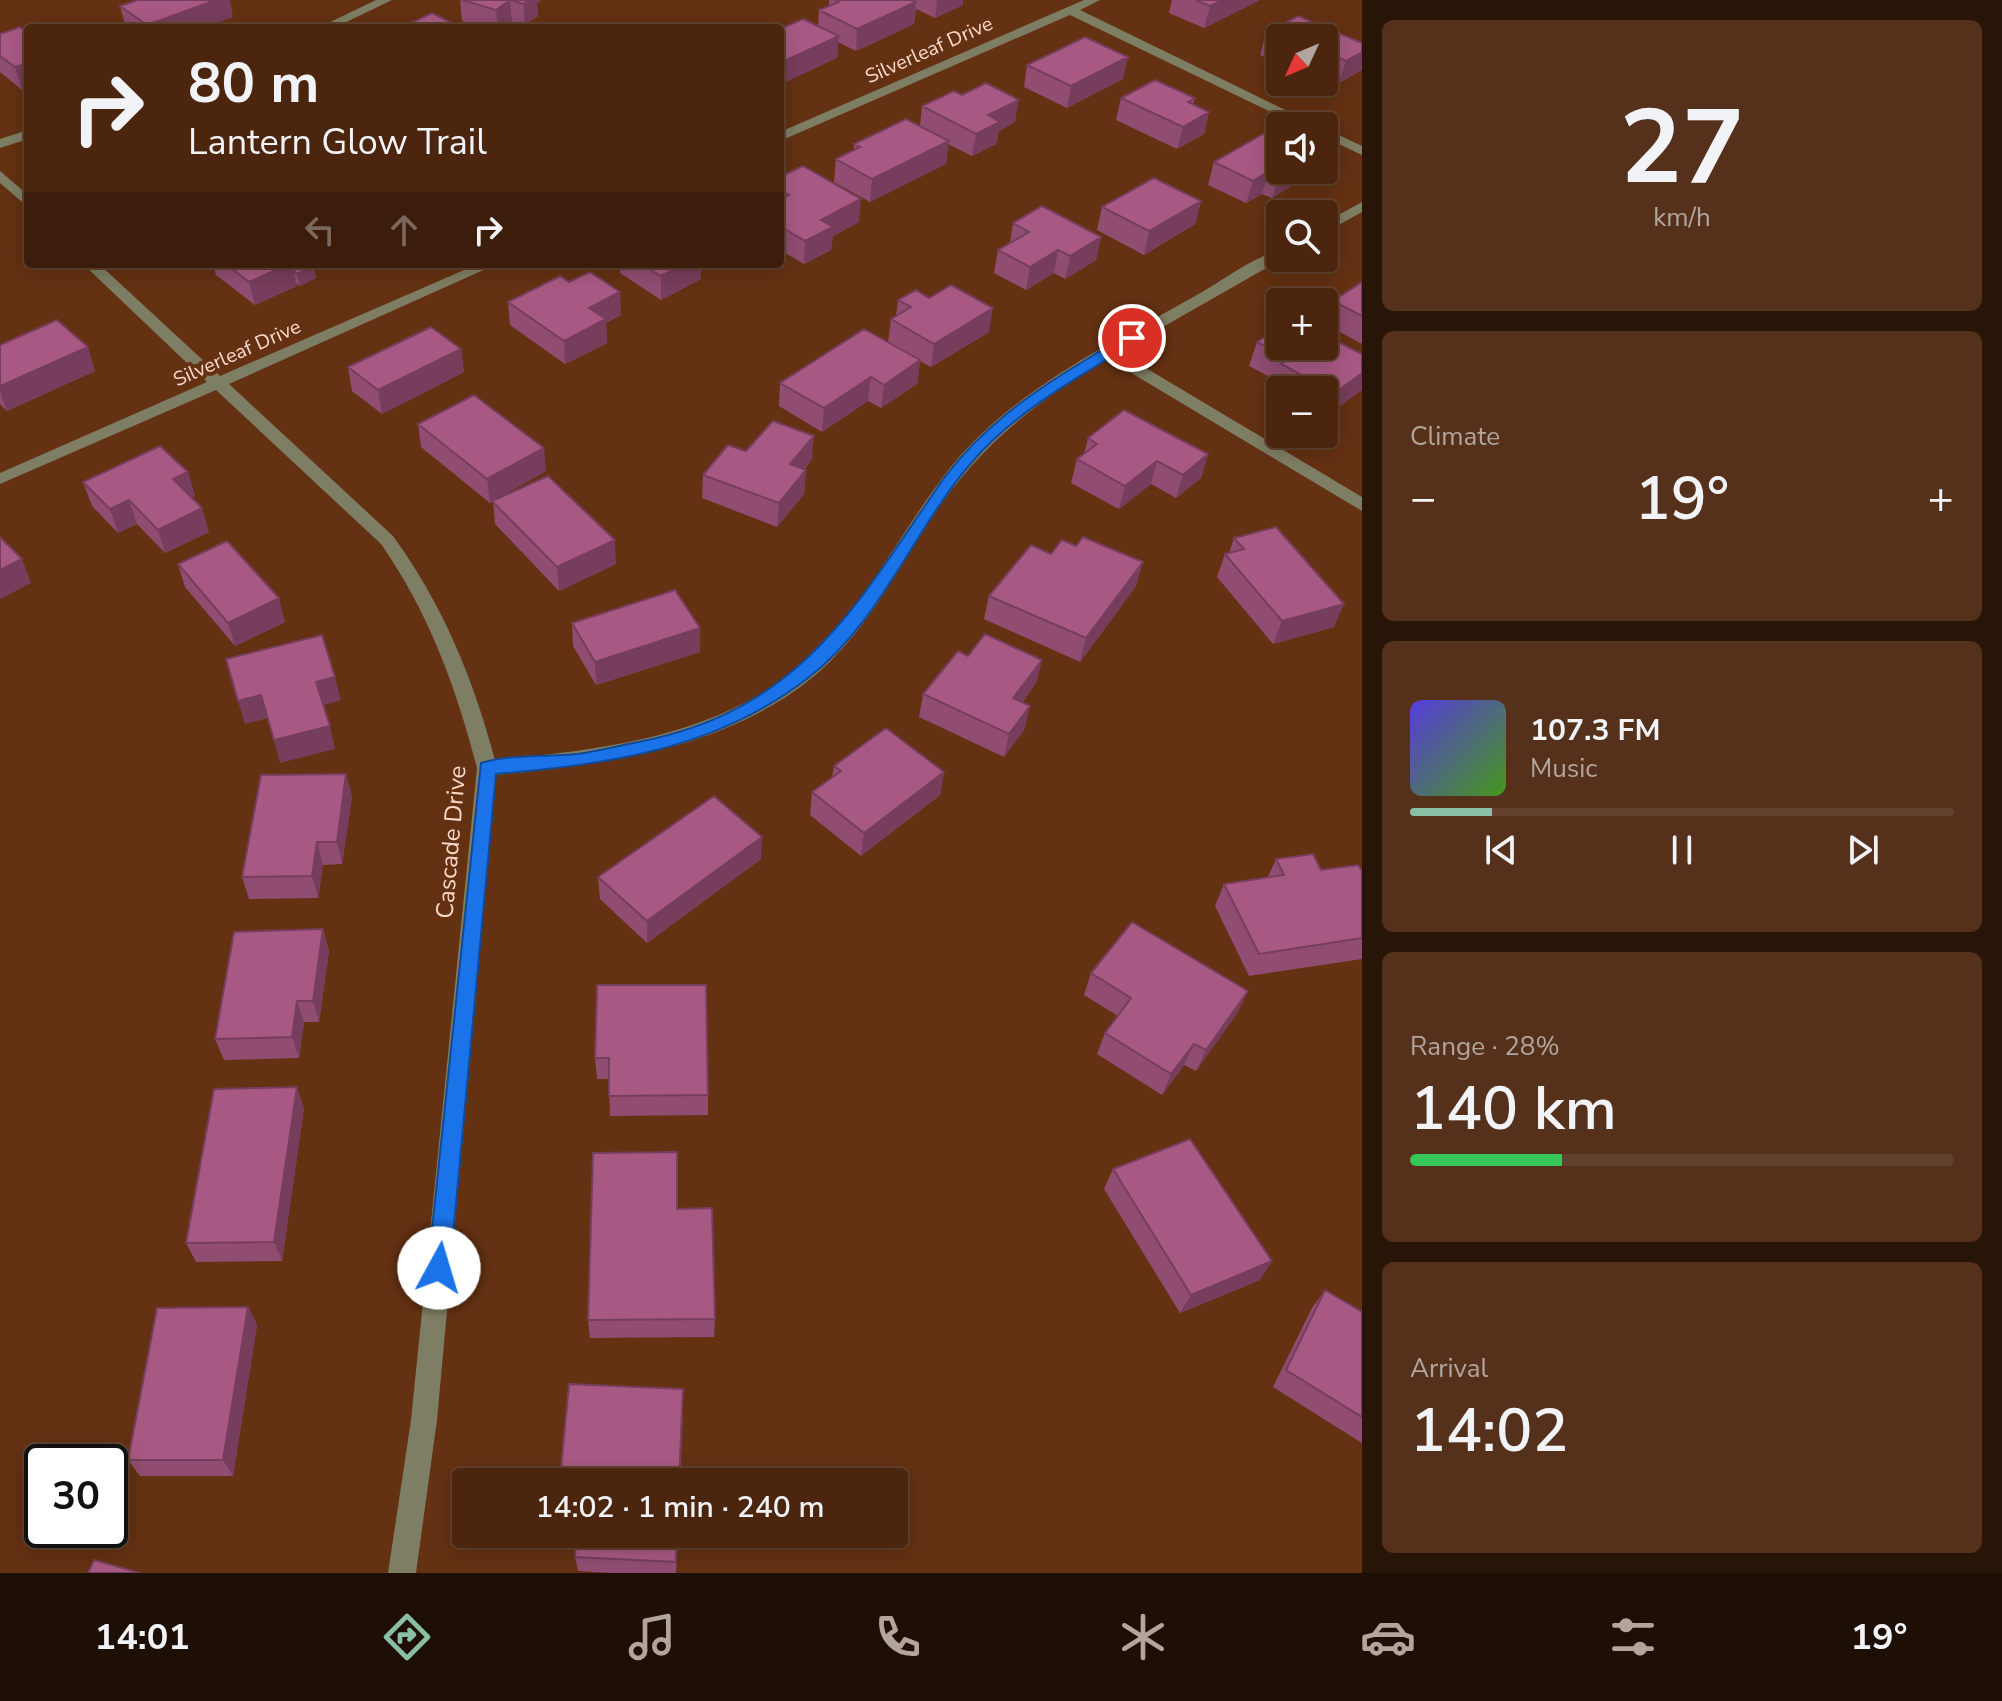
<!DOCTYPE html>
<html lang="en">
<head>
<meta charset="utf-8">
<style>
	:root { --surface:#4b250e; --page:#55311c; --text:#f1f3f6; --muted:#b2a59e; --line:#62422e; --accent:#8abfa5 }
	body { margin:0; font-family:"Nunito Sans",sans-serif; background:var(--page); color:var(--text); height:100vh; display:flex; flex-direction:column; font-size:30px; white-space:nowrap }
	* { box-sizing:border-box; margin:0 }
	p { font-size:26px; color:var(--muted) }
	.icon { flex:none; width:44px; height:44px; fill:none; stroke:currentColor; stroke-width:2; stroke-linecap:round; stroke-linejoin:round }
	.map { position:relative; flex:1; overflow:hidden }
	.sheet { display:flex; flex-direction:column; gap:20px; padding:20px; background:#291408; width:640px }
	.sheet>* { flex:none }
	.top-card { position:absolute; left:24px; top:24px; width:760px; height:244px; border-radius:8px; box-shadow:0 4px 20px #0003,0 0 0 2px var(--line); background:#4b250e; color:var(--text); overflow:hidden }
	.needle { width:52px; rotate:226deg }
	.buttons { position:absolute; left:1266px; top:24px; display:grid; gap:16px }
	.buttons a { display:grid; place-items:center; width:72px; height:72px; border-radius:8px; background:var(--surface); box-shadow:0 4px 20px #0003,0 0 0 2px var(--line); font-size:40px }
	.speed { position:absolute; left:24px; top:1444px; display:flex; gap:16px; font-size:40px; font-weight:700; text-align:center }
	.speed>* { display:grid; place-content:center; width:104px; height:104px; border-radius:50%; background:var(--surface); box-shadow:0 4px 20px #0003,0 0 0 2px var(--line); line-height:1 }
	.speed .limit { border:4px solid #111; border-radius:12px; background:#fff; color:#111 }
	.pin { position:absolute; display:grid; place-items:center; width:68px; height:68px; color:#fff; margin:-34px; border:4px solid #fff; border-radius:50%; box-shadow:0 2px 8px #0007 }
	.me { position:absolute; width:88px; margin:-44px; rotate:6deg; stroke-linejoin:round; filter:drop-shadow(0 0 6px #0008) }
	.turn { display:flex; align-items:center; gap:28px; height:168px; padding:0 32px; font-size:36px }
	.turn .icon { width:104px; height:104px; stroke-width:2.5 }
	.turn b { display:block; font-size:56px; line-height:68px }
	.lanes { display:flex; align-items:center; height:76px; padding:0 32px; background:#0003; justify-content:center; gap:40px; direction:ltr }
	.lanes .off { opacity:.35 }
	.big { font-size:60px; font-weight:600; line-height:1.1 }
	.sheet .card { flex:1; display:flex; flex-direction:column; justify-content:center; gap:12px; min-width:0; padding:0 28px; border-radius:12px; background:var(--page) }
	.sheet .dial { align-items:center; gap:0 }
	.dial b { font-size:104px; line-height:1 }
	.song { display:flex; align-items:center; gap:24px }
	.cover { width:96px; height:96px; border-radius:12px; background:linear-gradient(135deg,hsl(250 70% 55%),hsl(100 70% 35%)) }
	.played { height:8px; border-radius:4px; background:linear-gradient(90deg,var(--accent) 15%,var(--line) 15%) }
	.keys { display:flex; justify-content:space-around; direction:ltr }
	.heat { display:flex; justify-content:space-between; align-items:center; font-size:44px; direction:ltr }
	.charge { height:12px; border-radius:6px; background:linear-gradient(90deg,#34c759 28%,var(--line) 0) }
	.trip { position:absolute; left:452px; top:1468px; width:456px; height:80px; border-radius:8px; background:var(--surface); box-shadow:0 4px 20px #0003,0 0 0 2px var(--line); font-weight:600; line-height:80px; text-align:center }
	.tabs { display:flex; height:128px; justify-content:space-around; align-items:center; background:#1e0f06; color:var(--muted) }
	.tabs .icon { width:56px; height:56px }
	.tabs .selected { color:var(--accent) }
	.tabs b { font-size:36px; color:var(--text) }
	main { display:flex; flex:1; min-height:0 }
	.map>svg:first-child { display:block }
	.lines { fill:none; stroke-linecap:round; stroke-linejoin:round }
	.minor { fill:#7e7e64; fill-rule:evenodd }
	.wall { fill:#904d71 }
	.shaded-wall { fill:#763e5c }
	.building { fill:#a85983; stroke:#763e5c; stroke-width:2 }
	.route { fill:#1a73e8; stroke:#114b97; stroke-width:2 }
	.labels { text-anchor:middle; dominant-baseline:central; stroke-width:8; stroke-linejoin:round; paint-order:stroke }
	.far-street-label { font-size:20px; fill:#f9d9c9; stroke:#643112 }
	.street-label { font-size:24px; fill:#f9d9c9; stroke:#643112 }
</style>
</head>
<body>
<main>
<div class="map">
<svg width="1362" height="1573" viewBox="0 0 1362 1573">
	<rect width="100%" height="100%" fill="#643112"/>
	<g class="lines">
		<path class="minor" d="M376,0H392L334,28H318Z
			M1084,0H1100L1080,10L1318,126H1300L1070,15L780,141V132Z
			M1324,128L1362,146V155L1324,137Z
			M28,130V139L0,148V139Z
			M0,171L28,195V207L0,183Z
			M1362,202V212L1324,233V223Z
			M1280,250V258H1284L1119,352L1362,497V511L1108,359C1043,397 989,438 944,500C904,556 873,624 820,671C732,748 609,764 496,775L437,1420L416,1573H388L411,1420L477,768C456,687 429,613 381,544L216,390L0,484V473L207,382L83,264H99L220,376L478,264H497L229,384L393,536C443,605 473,678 495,760C588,751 686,741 767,690C851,638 891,543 950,468C1014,389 1109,345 1195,296C1222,281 1251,258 1280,250Z"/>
	</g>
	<path class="wall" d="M460,0H541L537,3L538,16L525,25L512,22L503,28H486L462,21Z
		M829,0H963V5L935,18L916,9L914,24L856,51L838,42L837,58L818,26L819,10L829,6Z
		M1172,0H1259L1258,1L1204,28L1169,13Z
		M120,6L233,17L204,28H126Z
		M1298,16L1362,43V70L1339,83L1324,77V38H1280V64L1260,55L1266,33Z
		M0,34H28L22,90L0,72Z
		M1027,65L1123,79L1067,108L1024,87Z
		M1121,98H1195L1193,104L1209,112L1204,134L1177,149L1116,120Z
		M922,106L1015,122L999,131L996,144L972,156L948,144L946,164L870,202L834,182L836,159L854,150V144L920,126Z
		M1214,162L1280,170H1306L1304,178L1272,198L1262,194L1246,203L1208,185Z
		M780,177L859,222L833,236L831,250L804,264L780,250Z
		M1201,201L1195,224L1144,255L1097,230L1102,207Z
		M1013,223L1101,237L1096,260L1065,279L1054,273L1026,290L994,273L998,250L1010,243Z
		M213,264H310L313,266L316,278L300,286L296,283L297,286L255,305L216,275Z
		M620,264H714L701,271V279L661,300L620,273Z
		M1362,282V344L1325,324L1333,301Z
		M898,300L989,332L931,367L920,361L917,384L881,408L868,401L822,432L779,406L780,383L909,354L888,342L891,319L896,316Z
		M508,302L621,315L606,323L607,343L565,364L510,325Z
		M1257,342L1362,354V390L1326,416L1324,415V390L1280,391L1274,387L1276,380L1249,366Z
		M0,345L95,371L7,411L0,404Z
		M461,349L464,372L382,414L352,391L348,367Z
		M418,424L546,471L496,499L616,564L559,591L495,524L493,501L490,503L421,447Z
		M1088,438L1208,454L1201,478L1176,498L1151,484L1119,509L1071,483L1077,459L1084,454Z
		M746,451L812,459L804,470H806L804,494L777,527L702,498L703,475Z
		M188,472L195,496L191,497L209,532L165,553L137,524L118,533L92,506L83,482Z
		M1234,538L1334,627L1273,644L1217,577L1225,554L1229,553Z
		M1051,554L1136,586L1080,662L984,619L989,596Z
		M178,564L285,622L235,646L185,587Z
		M572,623L700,628V652L596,685L573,646Z
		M968,656L1042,660L1036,683L1022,703L1030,706L1024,730L1004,757L919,717L923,694Z
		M834,766L944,772L940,795L861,856L810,815L812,792L832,778Z
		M346,774L352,797L342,864L323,865L318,898L249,899L242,877Z
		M761,859L647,943L600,899L598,877Z
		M1276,859L1321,870L1362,871V959L1249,976L1215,906L1224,884L1268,877Z
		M323,929L329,951L319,1022H304L299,1058L224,1060L215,1039Z
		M1091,973L1238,1012L1196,1071L1184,1065L1162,1095L1097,1054L1105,1033L1118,1016L1084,995Z
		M597,985L708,1095V1115L610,1116L609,1079H597L595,1058Z
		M304,1108L282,1261L196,1262L186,1243Z
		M1113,1169L1260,1280L1180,1313L1104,1189Z
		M677,1209L715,1319L714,1337L590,1338L588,1320Z
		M1325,1290L1362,1312V1443L1273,1387L1312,1308Z
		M248,1307L257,1325L233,1476H140L128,1460Z
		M683,1406L680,1482H561L560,1479Z
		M577,1534H678L676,1573H611L578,1571L575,1557Z"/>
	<path class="shaded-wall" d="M216,0H230L233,17L204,28H147V25Z
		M510,0L512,22L503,28H498L496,10Z
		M523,0H541L537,3L538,16L525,25Z
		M937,0H963V5L935,18Z
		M1223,0H1259L1258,1L1204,28L1210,6Z
		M916,2L914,24L856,51L857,29Z
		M839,36L837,58L780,85V63Z
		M1362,52V70L1339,83L1346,61Z
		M1128,57L1123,79L1067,108L1071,86Z
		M28,63V87L22,90L15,67Z
		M1019,100L1015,122L999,131L996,144L972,156L976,134L988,115Z
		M1209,112L1204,134L1177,149L1183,127Z
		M949,141L946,164L870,202L872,179Z
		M1287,170H1306L1304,178L1272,198L1279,175Z
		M1269,171L1262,194L1246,203L1253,181Z
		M861,199L859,222L833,236L831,250L804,264L805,241L821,220Z
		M1201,201L1195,224L1144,255L1149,231Z
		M1101,237L1096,260L1065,279L1070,256Z
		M1058,250L1054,273L1026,290L1030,267Z
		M289,264H292L297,286L255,305L249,282Z
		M685,264H714L701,271V279L661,300V276Z
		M313,266L316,278L300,286L297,274Z
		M620,292L621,315L606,323L607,343L565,364L564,341L589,308Z
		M993,308L989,332L931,367L934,344Z
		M88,347L95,371L7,411L0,391V386Z
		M461,349L464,372L382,414L378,390Z
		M920,360L917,384L881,408L884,385Z
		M1362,373V390L1326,416L1335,393Z
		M871,377L868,401L822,432L824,408Z
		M814,436L812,459L788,488L790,464Z
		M544,448L546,471L490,503L487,479Z
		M1208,454L1201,478L1176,498L1183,475Z
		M1157,461L1151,484L1119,509L1125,486Z
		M806,470L804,494L777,527L779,503Z
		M188,472L195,496L180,503L173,479Z
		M129,500L137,524L118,533L110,509Z
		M202,508L209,532L165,553L158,530Z
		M615,540L616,564L559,591L557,567Z
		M22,559L31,583L0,599V570Z
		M1143,562L1136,586L1080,662L1086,638Z
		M279,598L285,622L235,646L228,623Z
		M1344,604L1334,627L1273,644L1282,621Z
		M700,628V652L596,685L595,662Z
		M1042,660L1036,683L1008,722L1013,698Z
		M335,677L341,700L321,706L316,682Z
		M261,695L268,718L245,724L238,701Z
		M1030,706L1024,730L1004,757L1009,734Z
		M330,726L335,749L280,763L274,740Z
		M944,772L940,795L861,856L864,833Z
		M346,774L352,797L342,864L337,842Z
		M762,837L761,859L647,943V921Z
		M317,842L323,865L318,898L312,876Z
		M323,929L329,951L319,1022L313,1001Z
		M1248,991L1238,1012L1196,1071L1206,1050Z
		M297,1001L304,1022L299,1058L292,1037Z
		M1194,1044L1184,1065L1162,1095L1171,1074Z
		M297,1087L304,1108L282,1261L274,1242Z
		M1272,1261L1260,1280L1180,1313L1191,1295Z
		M248,1307L257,1325L233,1476L223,1460Z"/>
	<path class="building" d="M138,0H216L147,25L120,6Z
		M462,0H510L496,10Z
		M511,0H529L523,4Z
		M836,0H911L916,2L857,29L819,10L839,2Z
		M1195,0H1223L1210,6Z
		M432,13L462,28H400Z
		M1298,16L1362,43V52L1346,61L1324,52V38L1280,39L1266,33Z
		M803,19L839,36L780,63V29Z
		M20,27L28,34V63L15,67L0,56V34Z
		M1085,37L1128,57L1071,86L1027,65Z
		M1155,80L1195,98L1188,102L1209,112L1183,127L1121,98Z
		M986,83L1019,100L988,115L1000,122L976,134L922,106L954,91L962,95Z
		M906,119L949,141L872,179L836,159L860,147L854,144Z
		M1263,134L1280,141V170H1287L1279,175L1269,171L1253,181L1214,162Z
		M803,166L861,199L821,220L833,227L805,241L780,226V200L789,195L780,190V177Z
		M1154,178L1201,201L1149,231L1102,207Z
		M1042,206L1101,237L1070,256L1058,250L1030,267L998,250L1029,232L1013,223Z
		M226,264H289L249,282Z
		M292,264H310L313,266L297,274L294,271Z
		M641,264H685L661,276Z
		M590,272L620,292L589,308L606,319L564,341L508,302L560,276L569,282Z
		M1362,282V316L1333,301Z
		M951,285L993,308L934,344L891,319L911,307L898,300L916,290L929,298Z
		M57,320L88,347L0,386V345Z
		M431,327L461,349L378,390L348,367Z
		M1280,327V346H1324V335L1362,354V373L1335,393L1281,364L1288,359L1257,342Z
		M864,329L920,360L884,385L871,377L824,408L780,383Z
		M474,395L544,448L487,479L418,424Z
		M1124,410L1208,454L1183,475L1157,461L1125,486L1077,459L1097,444L1088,438Z
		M773,421L814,436L790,464L806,470L779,503L703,475L728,445L746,451Z
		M160,446L188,472L173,479L202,508L158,530L129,500L110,509L83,482Z
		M548,476L615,540L557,567L492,501Z
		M1276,527L1344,604L1282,621L1225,554L1244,549L1234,538Z
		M0,537L22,559L0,570Z
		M1083,537L1143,562L1086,638L989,596L1031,545L1051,554L1062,540L1076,546Z
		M227,541L279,598L228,623L178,564Z
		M675,590L700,628L595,662L572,623Z
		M985,634L1042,660L1013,698L1030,706L1009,734L923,694L958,651L968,656Z
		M322,635L335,677L316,682L330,726L274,740L261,695L238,701L226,659Z
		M886,728L944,772L864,833L812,792L841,771L834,766Z
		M346,774L337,842H317L312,876L242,877L261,775Z
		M714,796L762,837L647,921L598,877Z
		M1313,854L1321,870L1358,865L1362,871V938L1259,954L1224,884L1284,875L1276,859Z
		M1132,922L1248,991L1206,1050L1194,1044L1171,1074L1105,1033L1131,998L1091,973Z
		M323,929L313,1001H297L292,1037L215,1039L234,932Z
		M597,985H706L708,1095L609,1096V1058H595Z
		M297,1087L274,1242L186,1243L214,1089Z
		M1190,1139L1272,1261L1191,1295L1113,1169Z
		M677,1152V1209L712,1208L715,1319L588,1320L593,1153Z
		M1325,1290L1362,1312V1417L1286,1370Z
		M248,1307L223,1460H128L157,1308Z
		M569,1384L683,1389L679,1482H581V1480L560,1479Z
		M577,1534H677L676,1562L575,1557Z
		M94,1560L140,1573H88Z"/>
	<path class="route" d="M1132,334L1139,338L1137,341C1079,377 1018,409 972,462C914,529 880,623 808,678C717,749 607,765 496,774L450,1268L447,1275L439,1278L431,1275L428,1268L481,763C511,754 546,757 577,754C599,751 621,745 643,741C804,708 858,602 944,478C982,428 1030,393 1084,361C1099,352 1116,339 1132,334Z"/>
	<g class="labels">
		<g class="far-street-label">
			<text transform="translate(929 50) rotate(-24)">Silverleaf Drive</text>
			<text transform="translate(237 353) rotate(-24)">Silverleaf Drive</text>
		</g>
		<g class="street-label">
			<text transform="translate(451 842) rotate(-85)">Cascade Drive</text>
		</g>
	</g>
</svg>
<div class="buttons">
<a><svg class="needle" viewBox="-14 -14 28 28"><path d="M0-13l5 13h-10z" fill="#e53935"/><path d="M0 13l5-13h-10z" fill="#b2a59e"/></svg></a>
<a><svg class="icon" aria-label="sound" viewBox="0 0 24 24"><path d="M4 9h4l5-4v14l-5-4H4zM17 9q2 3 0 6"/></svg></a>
<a><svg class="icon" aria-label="search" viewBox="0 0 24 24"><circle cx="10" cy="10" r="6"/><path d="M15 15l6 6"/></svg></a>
<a>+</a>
<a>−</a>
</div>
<div class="speed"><div class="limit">30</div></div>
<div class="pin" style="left:1132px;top:338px;background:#d93025"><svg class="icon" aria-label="arrive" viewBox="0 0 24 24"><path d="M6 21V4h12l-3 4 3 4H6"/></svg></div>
<svg class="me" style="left:439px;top:1268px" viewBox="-20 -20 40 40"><circle r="19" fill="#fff"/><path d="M0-13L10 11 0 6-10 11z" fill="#1a73e8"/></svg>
<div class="trip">14:02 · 1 min · 240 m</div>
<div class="top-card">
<div class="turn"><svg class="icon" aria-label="right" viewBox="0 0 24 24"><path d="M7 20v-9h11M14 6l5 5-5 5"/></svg><div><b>80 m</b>Lantern Glow Trail</div></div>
<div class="lanes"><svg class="icon off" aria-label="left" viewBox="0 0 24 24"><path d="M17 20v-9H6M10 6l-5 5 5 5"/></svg><svg class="icon off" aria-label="ahead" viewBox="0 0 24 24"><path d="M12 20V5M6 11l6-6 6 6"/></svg><svg class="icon" aria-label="right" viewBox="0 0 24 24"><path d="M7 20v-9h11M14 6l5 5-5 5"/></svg></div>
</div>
</div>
<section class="sheet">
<div class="card dial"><b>27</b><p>km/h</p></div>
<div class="card"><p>Climate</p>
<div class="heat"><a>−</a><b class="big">19°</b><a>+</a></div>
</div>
<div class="card">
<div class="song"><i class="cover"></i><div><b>107.3 FM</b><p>Music</p></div></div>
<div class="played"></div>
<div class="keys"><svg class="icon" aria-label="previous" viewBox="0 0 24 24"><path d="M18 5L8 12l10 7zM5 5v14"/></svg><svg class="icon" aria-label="pause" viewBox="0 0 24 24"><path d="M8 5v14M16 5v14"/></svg><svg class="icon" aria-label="next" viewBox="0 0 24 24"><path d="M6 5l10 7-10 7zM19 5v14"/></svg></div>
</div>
<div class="card"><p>Range · 28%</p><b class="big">140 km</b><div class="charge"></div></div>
<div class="card"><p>Arrival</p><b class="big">14:02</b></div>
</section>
</main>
<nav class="tabs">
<b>14:01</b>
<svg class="icon selected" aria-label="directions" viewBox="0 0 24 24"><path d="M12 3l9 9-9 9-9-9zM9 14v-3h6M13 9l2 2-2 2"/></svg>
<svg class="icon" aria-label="music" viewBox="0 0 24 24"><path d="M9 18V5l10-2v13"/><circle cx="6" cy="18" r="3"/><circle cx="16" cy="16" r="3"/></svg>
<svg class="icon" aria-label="phone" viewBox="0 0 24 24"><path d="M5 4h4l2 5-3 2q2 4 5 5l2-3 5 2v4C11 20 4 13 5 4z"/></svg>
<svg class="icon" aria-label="climate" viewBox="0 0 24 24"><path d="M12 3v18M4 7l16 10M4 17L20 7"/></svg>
<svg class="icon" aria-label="car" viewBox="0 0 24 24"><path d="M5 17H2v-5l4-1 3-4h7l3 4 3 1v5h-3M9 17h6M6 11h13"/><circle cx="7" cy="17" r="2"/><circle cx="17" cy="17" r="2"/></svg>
<svg class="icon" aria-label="filters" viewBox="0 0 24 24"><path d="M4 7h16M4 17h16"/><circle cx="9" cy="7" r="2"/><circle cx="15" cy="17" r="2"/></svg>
<b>19°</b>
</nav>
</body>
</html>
